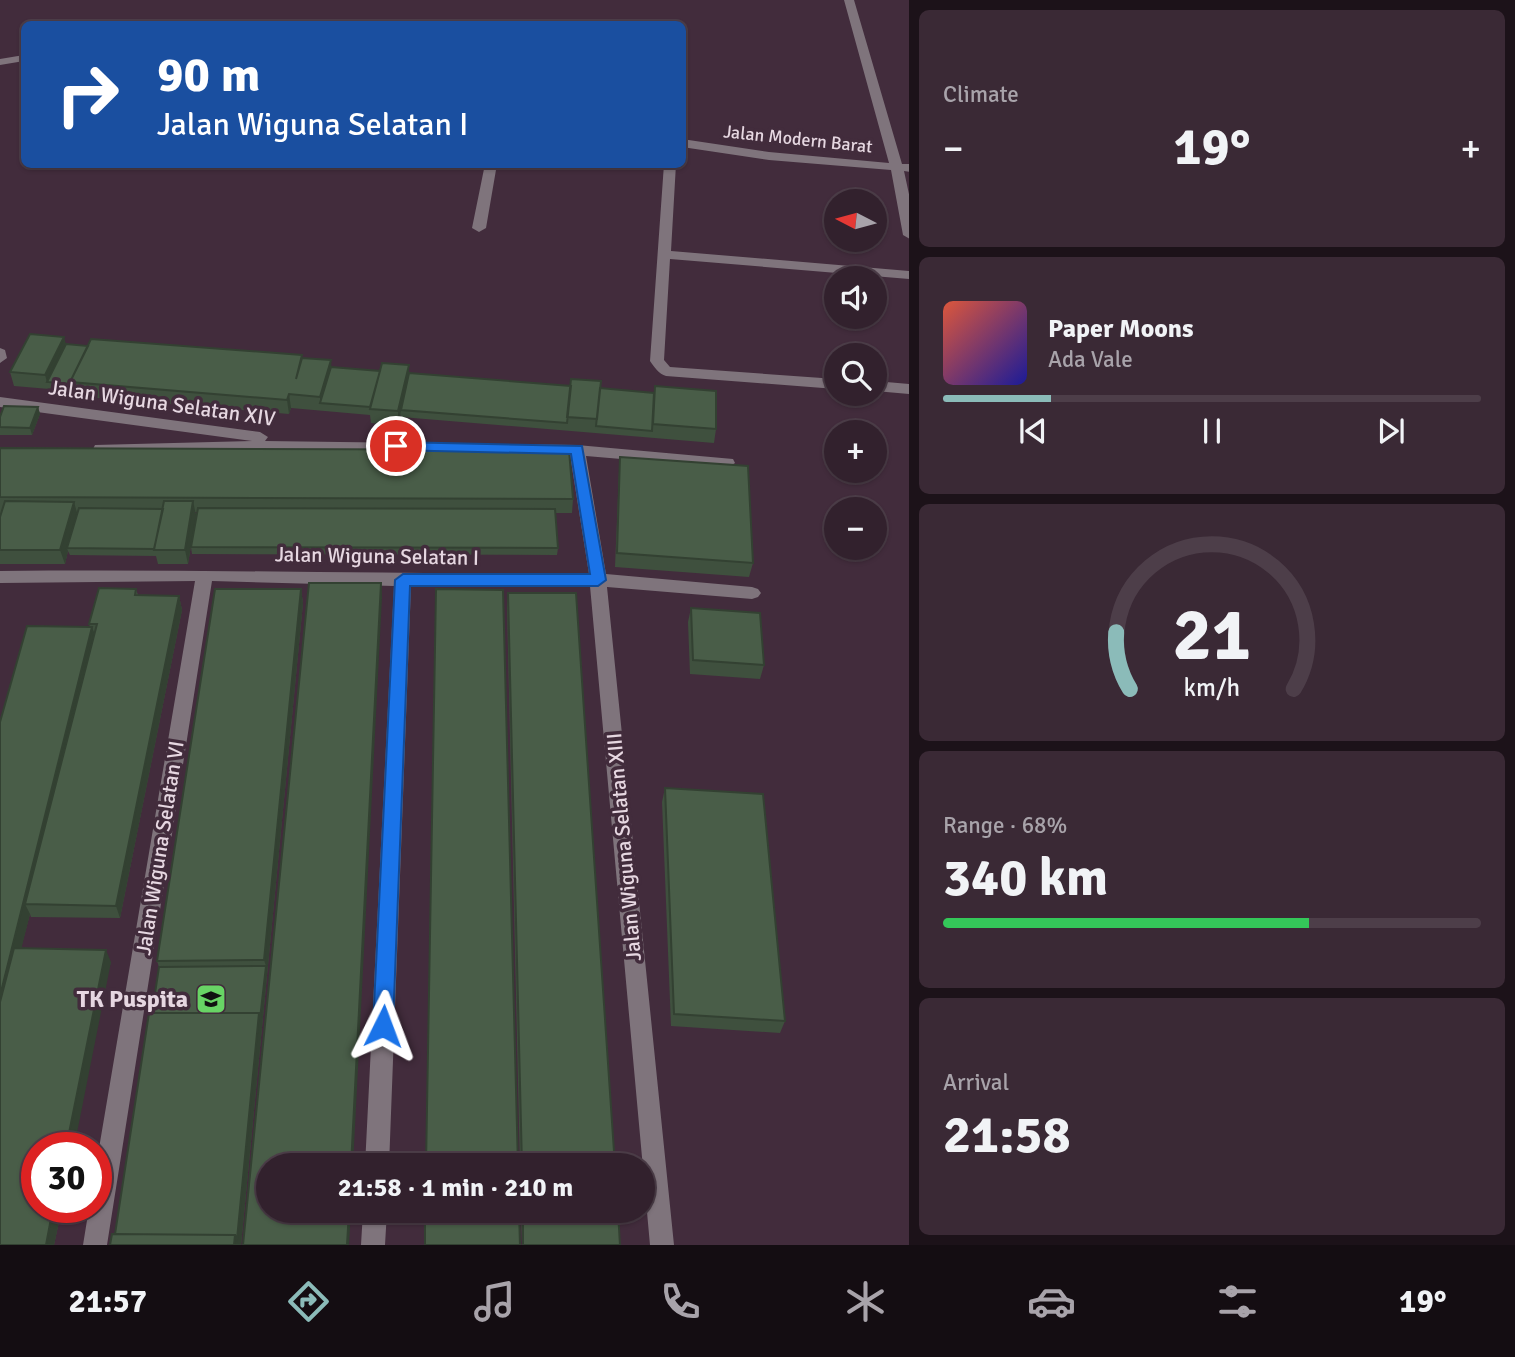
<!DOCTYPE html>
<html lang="en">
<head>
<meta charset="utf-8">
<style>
	:root { --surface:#32212d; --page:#3a2935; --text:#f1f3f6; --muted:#a8a3aa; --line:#4d3e49; --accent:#8bbbb9 }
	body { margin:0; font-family:Signika,sans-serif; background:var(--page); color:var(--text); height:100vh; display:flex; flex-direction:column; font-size:26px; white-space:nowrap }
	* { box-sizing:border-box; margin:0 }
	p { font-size:23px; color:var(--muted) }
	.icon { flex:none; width:38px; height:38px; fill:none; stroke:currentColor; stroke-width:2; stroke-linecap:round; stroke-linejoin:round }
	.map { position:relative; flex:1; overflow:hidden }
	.side { display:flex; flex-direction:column; gap:10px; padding:10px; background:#1c1219; width:606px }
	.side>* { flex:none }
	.guide { position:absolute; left:21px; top:21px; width:665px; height:147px; border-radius:10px; box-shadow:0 2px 5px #0004,0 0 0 2px var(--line); background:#1a4fa0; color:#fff; overflow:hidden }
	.needle { width:46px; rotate:276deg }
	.tools { position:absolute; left:824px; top:189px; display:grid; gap:14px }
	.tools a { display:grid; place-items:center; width:63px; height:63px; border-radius:50%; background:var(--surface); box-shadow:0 2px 5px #0004,0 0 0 2px var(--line); font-size:35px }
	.speed { position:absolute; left:21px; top:1132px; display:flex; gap:14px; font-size:35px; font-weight:700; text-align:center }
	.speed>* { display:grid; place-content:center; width:91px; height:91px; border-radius:50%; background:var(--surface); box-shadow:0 2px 5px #0004,0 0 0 2px var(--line); line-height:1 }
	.speed .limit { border:10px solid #d22; background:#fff; color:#111 }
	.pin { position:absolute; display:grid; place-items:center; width:60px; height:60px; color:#fff; margin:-30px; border:4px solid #fff; border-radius:50%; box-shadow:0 2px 7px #0007 }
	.me { position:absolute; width:77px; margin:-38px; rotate:3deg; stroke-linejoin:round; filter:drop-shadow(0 0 5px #0008) }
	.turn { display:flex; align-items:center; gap:24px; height:147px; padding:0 21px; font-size:32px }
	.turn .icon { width:91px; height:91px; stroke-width:2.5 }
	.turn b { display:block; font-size:49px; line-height:60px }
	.big { font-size:52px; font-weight:800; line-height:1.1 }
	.side .tile { flex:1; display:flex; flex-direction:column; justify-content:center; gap:10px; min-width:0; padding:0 24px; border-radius:10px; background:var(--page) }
	.side .dial { align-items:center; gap:0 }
	.dial svg { height:182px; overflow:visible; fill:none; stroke:var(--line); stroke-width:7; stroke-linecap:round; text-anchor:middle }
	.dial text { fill:var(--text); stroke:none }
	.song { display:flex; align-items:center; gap:21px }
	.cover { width:84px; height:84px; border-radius:10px; background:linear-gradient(135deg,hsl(10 70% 55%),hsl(240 70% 35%)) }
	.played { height:7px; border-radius:4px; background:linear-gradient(90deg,var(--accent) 20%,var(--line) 20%) }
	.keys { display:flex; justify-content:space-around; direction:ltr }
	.heat { display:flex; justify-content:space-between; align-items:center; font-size:38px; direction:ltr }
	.charge { height:10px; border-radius:5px; background:linear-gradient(90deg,#34c759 68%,var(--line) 0) }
	.trip { position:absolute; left:256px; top:1153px; width:399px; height:70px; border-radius:35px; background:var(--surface); box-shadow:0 2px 5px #0004,0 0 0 2px var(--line); font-weight:800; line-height:70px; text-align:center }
	.dock { display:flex; height:112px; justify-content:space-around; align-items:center; background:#140d12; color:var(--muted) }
	.dock .icon { width:49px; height:49px }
	.dock .current { color:var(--accent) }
	.dock b { font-size:32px; color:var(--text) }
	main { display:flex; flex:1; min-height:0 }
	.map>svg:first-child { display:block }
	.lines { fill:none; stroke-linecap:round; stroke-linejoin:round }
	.minor { fill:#7f747c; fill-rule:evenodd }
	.wall { fill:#3f503e }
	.shaded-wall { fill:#334132 }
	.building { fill:#495d48; stroke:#334132; stroke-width:2 }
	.route { fill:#1a73e8; stroke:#114b97; stroke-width:2 }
	.labels { text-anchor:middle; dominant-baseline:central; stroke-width:7; stroke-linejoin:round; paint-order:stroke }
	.far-street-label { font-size:18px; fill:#e6d7e1; stroke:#422c3c }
	.street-label { font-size:21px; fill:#e6d7e1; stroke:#422c3c }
	.near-poi-label { font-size:24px; font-weight:bold; fill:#e6d7e1; stroke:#422c3c; text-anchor:end }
</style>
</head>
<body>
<main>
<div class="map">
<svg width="910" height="1245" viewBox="0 0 910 1245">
	<rect width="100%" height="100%" fill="#422c3c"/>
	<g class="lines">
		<path class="minor" d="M844,0H854L902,164H910V172L904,171L910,199V239L903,235L891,170L769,160L682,147V139L769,152L889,163Z
			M24,55V61L0,65V59Z
			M485,164H497L486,228L479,232L472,228Z
			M664,164H676L671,251L910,271V279L670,259L664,360L670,367L836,379V389L666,376C659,374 654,367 650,361Z
			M0,348L5,350L7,358L0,363Z
			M875,381L910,384V394L875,391Z
			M0,397L260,432L268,437L265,441L577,445L733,459L735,463L727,468L586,456L606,574L752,587L758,589L761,593L758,597L752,599L607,587L674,1245H650L590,586H411L389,1166H365L394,586L212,581L107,1245H83L89,1208H96V1166L195,581L0,583V571C196,569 392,574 589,574L570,455L319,450L101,454L93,449L95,445L252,441L0,407Z
			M363,1211H387L385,1245H361Z"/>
	</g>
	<path class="wall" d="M66,344L88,346L302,355V359L331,367L380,371L409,365V374L654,393L655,386L716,429L714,443L595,433L596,431L595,433L401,417V414L398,426L371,423L370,415L291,408L289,414L74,396L73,391L14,386L10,372Z
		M38,407L40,414L32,435H0V417Z
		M0,448L573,499L572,513H555L558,548L557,555L192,554L191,547L197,512H195L196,515L188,564H158L156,556L70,555L68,551L65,564H0Z
		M620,457L753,563L749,577L615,567L619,471Z
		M136,589L138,595L179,596L182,610L120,918L31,917L30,914L21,948L111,962L37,1208H62L54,1245H0V722L90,627L89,624Z
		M301,589L303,603L241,1245H110L115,1234L152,1013L159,967L157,961Z
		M508,593L615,1166H520L507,607Z
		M691,608L764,665L760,679L690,674L688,622Z
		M665,788L785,1021L780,1033L671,1026L662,802Z
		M521,1211H618L620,1245H522Z"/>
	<path class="shaded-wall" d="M64,337L68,351L47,382L45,375Z
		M331,360L332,374L320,403V397Z
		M409,365V379L401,410L398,426V411Z
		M289,394L291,408L289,414L287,400Z
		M38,407L40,414L32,435L30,428Z
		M193,501L196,515L188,564L185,550Z
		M74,502L78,516L67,548L68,551L65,564L60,550Z
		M381,583L382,597L353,1166H351Z
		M301,589L303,603L241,1245H234L259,1013L266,966L264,960Z
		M179,596L182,610L120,918L116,906Z
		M92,627L97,640L25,904L30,914L0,1034V996Z
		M106,950L111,962L74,1148H66Z
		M53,1208H62L54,1245H46Z
		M349,1211H351L349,1245H347Z"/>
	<path class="building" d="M30,334L64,337L45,375L10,372Z
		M91,339L302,355L296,379L302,358L331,360L320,397L289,394L287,400L70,382Z
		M66,344L88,346L70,382L71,384L47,382Z
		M382,363L409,365L398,411L370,409Z
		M331,367L380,371L370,407L320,403Z
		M409,373L571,386L567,423L401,410Z
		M571,379L601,381L597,419L567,417Z
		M655,386L716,391V429L653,424Z
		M600,388L654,393L652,431L596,426Z
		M4,406L38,407L30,428L0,427V417Z
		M0,448L569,450L573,499L0,497Z
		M620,457L748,466L753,563L617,553Z
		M5,501L74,502L60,550H0V517Z
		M164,501H193L185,550H154Z
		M79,508L163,509L154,549L67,548Z
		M198,508L555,509L558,548L191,547Z
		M309,583H381L351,1166H268V1211H349L347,1245H243Z
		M99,588L136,589L135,595L179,596L116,906L25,904L97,624H89Z
		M215,589H301L264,960L157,961Z
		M436,589L503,590L518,1166H426Z
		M508,593H576L615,1166H522Z
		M691,608L760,613L764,665L693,660Z
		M27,626L92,627L0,996V722Z
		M665,788L763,794L785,1021L674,1014Z
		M14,948L106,950L66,1148H37V1208H53L46,1245H0V1002Z
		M266,966L260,1019L259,1013H152L159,967Z
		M149,1013H259L237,1239L235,1235L115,1234Z
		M425,1211H519L520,1245H425Z
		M523,1211H618L620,1245H523Z
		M112,1234L235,1235L234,1245H110Z"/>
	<path class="route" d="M396,442L582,446L606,580L598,586H410L393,1026L390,1033L383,1036L376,1033L373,1026L395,580L403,574H590L571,454L391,450L389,446Z"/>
	<defs>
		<g id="school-square" transform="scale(1.575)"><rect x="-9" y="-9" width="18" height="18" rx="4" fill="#68d465" stroke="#422c3c"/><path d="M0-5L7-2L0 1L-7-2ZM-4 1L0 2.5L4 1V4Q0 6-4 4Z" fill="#111"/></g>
	</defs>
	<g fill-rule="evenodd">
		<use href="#school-square" x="211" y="999"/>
	</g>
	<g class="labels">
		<g class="far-street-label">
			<text transform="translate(798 139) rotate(6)">Jalan Modern Barat</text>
		</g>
		<g class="street-label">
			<text transform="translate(162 403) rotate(8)">Jalan Wiguna Selatan XIV</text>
			<text transform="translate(377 556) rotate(1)">Jalan Wiguna Selatan I</text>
			<text transform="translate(624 847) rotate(-95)">Jalan Wiguna Selatan XIII</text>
			<text transform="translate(160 848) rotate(-81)">Jalan Wiguna Selatan VI</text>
		</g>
		<g class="near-poi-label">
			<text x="188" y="999">TK Puspita</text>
		</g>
	</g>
</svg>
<div class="tools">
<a><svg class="needle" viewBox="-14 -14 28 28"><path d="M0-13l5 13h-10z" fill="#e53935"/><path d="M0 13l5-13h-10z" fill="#a8a3aa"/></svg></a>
<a><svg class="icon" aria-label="sound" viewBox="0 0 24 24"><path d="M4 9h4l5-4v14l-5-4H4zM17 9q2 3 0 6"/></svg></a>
<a><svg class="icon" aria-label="search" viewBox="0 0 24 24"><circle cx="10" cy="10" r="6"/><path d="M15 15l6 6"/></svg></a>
<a>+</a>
<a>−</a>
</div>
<div class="speed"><div class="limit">30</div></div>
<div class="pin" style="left:396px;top:446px;background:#d93025"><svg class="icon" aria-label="arrive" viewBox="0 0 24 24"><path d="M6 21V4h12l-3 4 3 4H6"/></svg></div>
<svg class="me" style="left:383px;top:1026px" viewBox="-20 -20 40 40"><path d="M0-17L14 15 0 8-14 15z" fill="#1a73e8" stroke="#fff" stroke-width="4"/></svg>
<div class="trip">21:58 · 1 min · 210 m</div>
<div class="guide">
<div class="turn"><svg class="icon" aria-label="right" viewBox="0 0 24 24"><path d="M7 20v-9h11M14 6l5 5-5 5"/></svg><div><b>90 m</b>Jalan Wiguna Selatan I</div></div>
</div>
</div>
<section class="side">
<div class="tile"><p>Climate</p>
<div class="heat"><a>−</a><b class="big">19°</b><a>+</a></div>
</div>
<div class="tile">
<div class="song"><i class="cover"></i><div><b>Paper Moons</b><p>Ada Vale</p></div></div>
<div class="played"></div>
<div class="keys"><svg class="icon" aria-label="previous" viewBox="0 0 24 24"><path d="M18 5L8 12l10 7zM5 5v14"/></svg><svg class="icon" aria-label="pause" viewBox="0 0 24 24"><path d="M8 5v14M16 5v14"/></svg><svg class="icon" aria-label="next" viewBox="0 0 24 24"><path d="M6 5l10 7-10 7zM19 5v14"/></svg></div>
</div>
<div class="tile dial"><svg viewBox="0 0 100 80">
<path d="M14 69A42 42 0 1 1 86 69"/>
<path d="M14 69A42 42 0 0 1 8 44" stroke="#8bbbb9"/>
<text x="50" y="56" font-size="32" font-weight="700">21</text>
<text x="50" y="72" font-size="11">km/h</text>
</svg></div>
<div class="tile"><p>Range · 68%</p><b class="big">340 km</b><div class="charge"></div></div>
<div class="tile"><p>Arrival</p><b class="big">21:58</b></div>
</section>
</main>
<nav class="dock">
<b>21:57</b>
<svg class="icon current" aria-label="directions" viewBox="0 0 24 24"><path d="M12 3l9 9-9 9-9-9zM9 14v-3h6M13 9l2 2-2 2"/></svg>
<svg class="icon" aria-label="music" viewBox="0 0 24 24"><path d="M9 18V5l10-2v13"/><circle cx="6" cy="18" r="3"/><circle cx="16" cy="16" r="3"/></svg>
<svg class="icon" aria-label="phone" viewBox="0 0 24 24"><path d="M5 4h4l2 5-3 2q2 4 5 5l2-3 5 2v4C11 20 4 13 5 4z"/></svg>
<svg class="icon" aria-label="climate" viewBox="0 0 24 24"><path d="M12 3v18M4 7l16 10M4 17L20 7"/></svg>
<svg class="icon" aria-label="car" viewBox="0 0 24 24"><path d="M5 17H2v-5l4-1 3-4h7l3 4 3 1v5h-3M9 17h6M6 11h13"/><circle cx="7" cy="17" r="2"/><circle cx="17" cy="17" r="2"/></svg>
<svg class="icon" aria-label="filters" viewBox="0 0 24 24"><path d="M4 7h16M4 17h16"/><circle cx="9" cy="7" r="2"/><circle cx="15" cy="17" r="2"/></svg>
<b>19°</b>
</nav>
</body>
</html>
